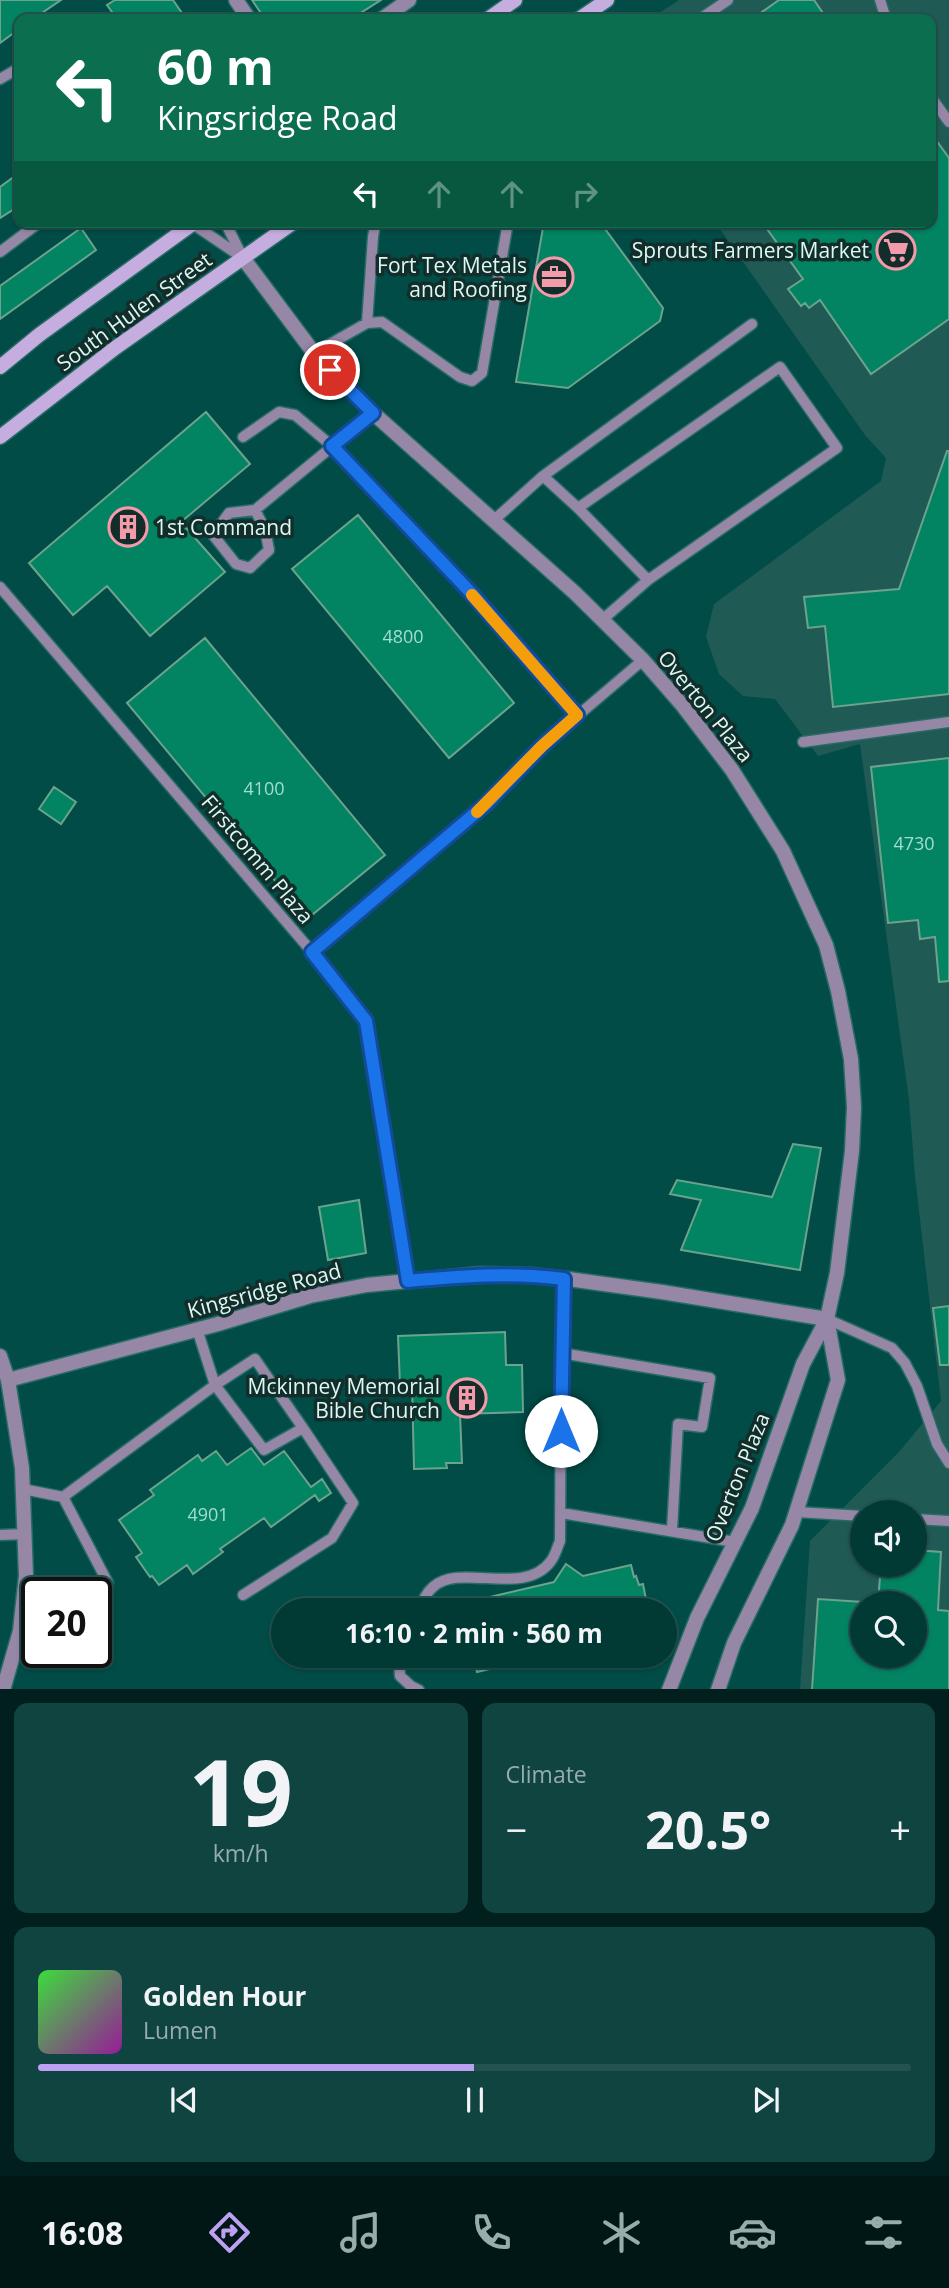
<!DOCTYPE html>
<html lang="en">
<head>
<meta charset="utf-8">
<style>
	:root { --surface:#013935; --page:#0f4441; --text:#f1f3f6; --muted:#96acad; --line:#235350; --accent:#bca0f2 }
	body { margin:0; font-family:"Open Sans",sans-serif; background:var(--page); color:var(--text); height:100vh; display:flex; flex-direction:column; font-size:26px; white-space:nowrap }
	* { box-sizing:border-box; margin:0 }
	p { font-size:23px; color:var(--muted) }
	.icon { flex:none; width:38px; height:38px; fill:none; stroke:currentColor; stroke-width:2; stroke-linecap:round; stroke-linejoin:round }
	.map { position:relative; height:1689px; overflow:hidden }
	.drawer { display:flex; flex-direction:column; gap:14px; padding:14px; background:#011f1d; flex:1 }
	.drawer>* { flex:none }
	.guide { position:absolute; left:14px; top:14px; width:922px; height:214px; border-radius:14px; box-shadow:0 2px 5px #0004,0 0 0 2px var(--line); background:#0b6e4f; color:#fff; overflow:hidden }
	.tools { position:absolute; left:850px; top:1500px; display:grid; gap:14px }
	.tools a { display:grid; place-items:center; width:77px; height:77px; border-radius:50%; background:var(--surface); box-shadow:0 2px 5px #0004,0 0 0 2px var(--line); font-size:35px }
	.speed { position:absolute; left:21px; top:1577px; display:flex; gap:14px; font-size:35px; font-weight:700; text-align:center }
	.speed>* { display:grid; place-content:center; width:91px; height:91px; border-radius:50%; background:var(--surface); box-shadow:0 2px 5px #0004,0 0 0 2px var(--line); line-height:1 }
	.speed .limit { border:4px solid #111; border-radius:10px; background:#fff; color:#111 }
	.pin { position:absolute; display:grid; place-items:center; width:60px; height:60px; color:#fff; margin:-30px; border:4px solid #fff; border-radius:50%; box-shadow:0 2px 7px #0007 }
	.me { position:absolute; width:77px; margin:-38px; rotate:0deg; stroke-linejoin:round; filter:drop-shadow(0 0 5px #0008) }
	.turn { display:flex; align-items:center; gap:24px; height:147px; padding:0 28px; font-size:32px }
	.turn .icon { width:91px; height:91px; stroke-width:2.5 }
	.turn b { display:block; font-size:49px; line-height:60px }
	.lanes { display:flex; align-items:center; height:66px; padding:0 28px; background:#0003; justify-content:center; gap:35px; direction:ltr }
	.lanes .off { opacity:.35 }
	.big { font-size:52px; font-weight:700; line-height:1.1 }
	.drawer .card { flex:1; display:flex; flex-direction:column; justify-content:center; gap:10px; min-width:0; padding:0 24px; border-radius:14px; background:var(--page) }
	.drawer .dial { align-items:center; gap:0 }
	.dial b { font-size:91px; line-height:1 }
	.song { display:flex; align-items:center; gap:21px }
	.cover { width:84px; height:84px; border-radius:10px; background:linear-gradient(135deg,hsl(120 70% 55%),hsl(300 70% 35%)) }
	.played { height:7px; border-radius:4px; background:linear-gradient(90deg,var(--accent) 50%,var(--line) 50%) }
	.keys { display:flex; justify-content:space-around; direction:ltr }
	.heat { display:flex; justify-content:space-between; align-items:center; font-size:38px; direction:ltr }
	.drawer .tiles { flex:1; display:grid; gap:14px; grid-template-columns:1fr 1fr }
	.card:last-child { grid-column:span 2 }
	.trip { position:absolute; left:271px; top:1598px; width:406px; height:70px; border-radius:35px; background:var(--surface); box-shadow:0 2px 5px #0004,0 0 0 2px var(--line); font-weight:700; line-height:70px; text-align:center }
	.tabs { display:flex; height:112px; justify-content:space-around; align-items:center; background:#001715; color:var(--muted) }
	.tabs .icon { width:49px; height:49px }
	.tabs .active { color:var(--accent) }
	.tabs b { font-size:32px; color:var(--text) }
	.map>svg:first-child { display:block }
	.built { fill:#205a55; fill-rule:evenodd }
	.building { fill:#028361; stroke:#6da28d; stroke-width:2 }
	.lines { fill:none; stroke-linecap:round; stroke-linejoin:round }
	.service-casing { stroke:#286b66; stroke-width:13 }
	.minor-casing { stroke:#286b66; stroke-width:17 }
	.tertiary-casing { stroke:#286b66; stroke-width:17 }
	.secondary-casing { stroke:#286b66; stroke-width:17 }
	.service { stroke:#9687a7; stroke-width:10 }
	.minor { stroke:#9687a7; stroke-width:14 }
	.tertiary { stroke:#9687a7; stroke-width:14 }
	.secondary { stroke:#c6ade0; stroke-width:14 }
	.route-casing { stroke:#114b97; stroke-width:18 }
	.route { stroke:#1a73e8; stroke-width:12 }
	.slow { stroke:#f59e0b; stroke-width:12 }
	.labels { text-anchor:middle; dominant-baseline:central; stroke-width:7; stroke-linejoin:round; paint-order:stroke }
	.number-label { font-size:18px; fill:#a4dcd0 }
	.poi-label { font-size:21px; fill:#daf9f5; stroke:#132d2a; text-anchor:end }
	.street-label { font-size:21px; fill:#daf9f5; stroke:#132d2a }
</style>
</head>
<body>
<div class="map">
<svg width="949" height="1690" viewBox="0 0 949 1690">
	<rect width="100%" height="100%" fill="#014c47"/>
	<path class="built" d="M679,0H949V1689H800L810,1541L899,1452L941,1401L915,1176L909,1100L860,744L818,756L775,699L743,696L719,674L706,637L714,604L881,481L886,458L865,435L715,222H931V19H650ZM863,1512H915V1564H863ZM863,1603H915V1656H863Z"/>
	<path class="building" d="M0,0H61L33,19H19V29L0,43Z
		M115,0H173L186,19H117L107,5Z
		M252,0H381L351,19H265Z
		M779,0H814L827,19H752Z
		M931,133L949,158V319L871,374L820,300L809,308L805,303L801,306L788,289L803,279L762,222H931Z
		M19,173V206L0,218V187Z
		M544,222H600L663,308L660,321L568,388L516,382Z
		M81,228L96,250L0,319V286Z
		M206,412L250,464L181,522L225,572L150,636L107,586L73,615L29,563Z
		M947,451H949V694L833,707L825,626L808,628L804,597L899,589Z
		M358,515L514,703L449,758L292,569Z
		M205,638L385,855L307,919L127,703Z
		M949,758V981L939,982L935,937L920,939L918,920L888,923L871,767Z
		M54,787L76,802L61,824L39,809Z
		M793,1144L821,1148L800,1270L681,1250L701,1200L670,1194L677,1180L772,1197Z
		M359,1200L366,1253L328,1260L319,1207Z
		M949,1306V1365H940L933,1308Z
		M505,1332L506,1365H522L523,1412L460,1414L462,1463H446L447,1468L414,1469L412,1384H400L398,1336Z
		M251,1448L264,1465L284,1451L311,1487L322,1479L331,1493L319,1501L315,1495L271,1527L264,1518L220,1549L223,1552L193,1574L187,1565L159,1585L152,1576L150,1577L136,1557L142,1553L119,1520L154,1495L150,1490L198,1455L202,1461L216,1451L227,1465Z
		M915,1550L941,1552L938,1610L949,1611V1690H812L818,1599L863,1602V1656H915V1603H878L881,1564H915Z
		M566,1564L583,1576L631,1565L634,1577L636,1576L639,1585L643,1584L648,1610H461L460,1604L554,1582Z
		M473,1656H524V1661L477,1672Z"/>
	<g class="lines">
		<g class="service-casing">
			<path id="service" d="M880,0L886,19
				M700,19L728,0
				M0,79L19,68
				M931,97L949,122
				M190,222L243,258
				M225,222L242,256
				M0,252L40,222
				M367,323L373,237L375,225L378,222
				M314,353L367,323L382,322L460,377L472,381L482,373L508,222
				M243,437L279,412L295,415L332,446L472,594L577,715
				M578,508L543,476L752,324
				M255,510L265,529L269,550L250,568L236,564L213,535L229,513L255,510L373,413
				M493,521L543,476
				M0,587L312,952L366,1021L408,1281
				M602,620L648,580L837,448L780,367L578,508L648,580
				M803,742L949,722
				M312,952L486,804L542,746L643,660
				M827,1319L892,1348L905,1363L917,1386L937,1444L949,1463
				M561,1353L710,1378L702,1427L678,1424L672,1530
				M23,1489L63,1497L215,1385L255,1359L303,1428L264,1450L215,1385L197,1329
				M63,1497L108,1583
				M797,1512L863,1516
				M561,1513L735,1542
				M915,1519L949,1521
				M0,1535L25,1534
				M243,1595L332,1538L353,1503L303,1428
				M419,1610C422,1602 426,1593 433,1587C460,1562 524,1598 551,1561C555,1556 557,1548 560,1541L561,1353L564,1279
				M401,1656L399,1661L400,1676L411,1686L419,1690"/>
		</g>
		<g class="minor-casing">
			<path id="minor" d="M236,0L249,19
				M382,19L409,0
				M8,1380L218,1324L310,1296L367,1285L480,1274L531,1275L568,1279L662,1292L827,1319"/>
		</g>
		<g class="tertiary-casing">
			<path id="tertiary" d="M243,258L314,353L373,413L575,593L643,660L683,706L732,770L783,851L826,945L838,991L851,1059L854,1107L852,1151L837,1273L827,1319L803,1364L752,1508L697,1618L669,1690
				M0,1356L8,1380L22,1468L26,1576L20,1631L3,1690
				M718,1690L734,1643L792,1525L838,1380L827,1319"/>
		</g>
		<g class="secondary-casing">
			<path id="secondary" d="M488,19L515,0
				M579,19L607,0
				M0,367L39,335L195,222
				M0,437L115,348L294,222"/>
		</g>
		<use href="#service" class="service"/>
		<use href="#minor" class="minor"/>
		<use href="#tertiary" class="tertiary"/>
		<use href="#secondary" class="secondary"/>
	</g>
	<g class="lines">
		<g class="route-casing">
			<path id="route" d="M330,370L373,413L332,446L472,594L577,715L542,746L486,804L312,952L366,1021L408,1281C461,1276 511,1272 564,1279L561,1431"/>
		</g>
		<use href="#route" class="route"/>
		<path class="slow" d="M472,595L577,715L542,746L477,812"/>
	</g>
	<defs>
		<g id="supermarket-ring" transform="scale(2.0125)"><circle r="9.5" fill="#132d2a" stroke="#f39aab" stroke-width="1.5"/><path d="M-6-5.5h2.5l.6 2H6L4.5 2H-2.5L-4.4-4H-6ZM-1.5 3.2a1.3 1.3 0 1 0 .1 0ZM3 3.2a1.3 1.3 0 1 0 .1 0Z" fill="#f39aab"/></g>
		<g id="office-ring" transform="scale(2.0125)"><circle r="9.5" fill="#132d2a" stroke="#f39aab" stroke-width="1.5"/><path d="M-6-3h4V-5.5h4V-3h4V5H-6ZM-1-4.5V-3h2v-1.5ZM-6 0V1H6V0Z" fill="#f39aab"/></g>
		<g id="building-ring" transform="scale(2.0125)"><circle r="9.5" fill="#132d2a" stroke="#f39aab" stroke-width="1.5"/><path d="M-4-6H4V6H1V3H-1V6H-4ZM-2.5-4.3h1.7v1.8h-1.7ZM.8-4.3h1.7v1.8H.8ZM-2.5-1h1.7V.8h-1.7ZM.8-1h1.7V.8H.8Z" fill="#f39aab"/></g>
	</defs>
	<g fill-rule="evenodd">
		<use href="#supermarket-ring" x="896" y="250"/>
		<use href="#office-ring" x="554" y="277"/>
		<use href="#building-ring" x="128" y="527"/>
		<use href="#building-ring" x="467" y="1398"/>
	</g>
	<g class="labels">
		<g class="number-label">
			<text x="403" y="636">4800</text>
			<text x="264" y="788">4100</text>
			<text x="914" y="843">4730</text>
			<text x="208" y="1514">4901</text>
		</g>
		<g class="poi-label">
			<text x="869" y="250">Sprouts Farmers Market</text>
			<text x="527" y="265">Fort Tex Metals<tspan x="527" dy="24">and Roofing</tspan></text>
			<text x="155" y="527" text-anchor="start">1st Command</text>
			<text x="440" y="1386">Mckinney Memorial<tspan x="440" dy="24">Bible Church</tspan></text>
		</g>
		<g class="street-label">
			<text transform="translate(134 311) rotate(-36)">South Hulen Street</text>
			<text transform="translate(706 706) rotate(51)">Overton Plaza</text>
			<text transform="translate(258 859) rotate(50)">Firstcomm Plaza</text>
			<text transform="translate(264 1290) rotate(-15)">Kingsridge Road</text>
			<text transform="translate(737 1477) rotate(-68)">Overton Plaza</text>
		</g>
	</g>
</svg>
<div class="tools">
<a><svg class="icon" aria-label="sound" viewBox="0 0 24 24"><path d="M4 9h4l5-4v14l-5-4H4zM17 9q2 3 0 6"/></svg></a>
<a><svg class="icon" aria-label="search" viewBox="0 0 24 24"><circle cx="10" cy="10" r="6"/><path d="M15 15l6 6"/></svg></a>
</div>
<div class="speed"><div class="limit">20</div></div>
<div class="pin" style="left:330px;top:370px;background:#d93025"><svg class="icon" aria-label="arrive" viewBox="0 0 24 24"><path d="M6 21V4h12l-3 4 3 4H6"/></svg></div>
<svg class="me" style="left:561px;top:1431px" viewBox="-20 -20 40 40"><circle r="19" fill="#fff"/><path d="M0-13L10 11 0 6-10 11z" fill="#1a73e8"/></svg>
<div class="trip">16:10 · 2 min · 560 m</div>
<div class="guide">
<div class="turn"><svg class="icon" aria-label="left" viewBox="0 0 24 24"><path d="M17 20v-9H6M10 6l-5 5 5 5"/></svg><div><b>60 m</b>Kingsridge Road</div></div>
<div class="lanes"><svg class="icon" aria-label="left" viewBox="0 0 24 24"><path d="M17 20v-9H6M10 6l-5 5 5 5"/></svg><svg class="icon off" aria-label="ahead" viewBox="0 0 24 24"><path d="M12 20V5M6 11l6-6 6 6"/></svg><svg class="icon off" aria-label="ahead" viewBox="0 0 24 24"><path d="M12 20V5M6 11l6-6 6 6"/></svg><svg class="icon off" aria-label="right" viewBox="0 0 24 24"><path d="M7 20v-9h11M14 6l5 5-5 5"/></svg></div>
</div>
</div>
<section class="drawer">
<div class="tiles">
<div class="card dial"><b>19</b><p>km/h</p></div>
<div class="card"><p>Climate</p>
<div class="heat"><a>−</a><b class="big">20.5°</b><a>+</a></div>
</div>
<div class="card">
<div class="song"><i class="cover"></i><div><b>Golden Hour</b><p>Lumen</p></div></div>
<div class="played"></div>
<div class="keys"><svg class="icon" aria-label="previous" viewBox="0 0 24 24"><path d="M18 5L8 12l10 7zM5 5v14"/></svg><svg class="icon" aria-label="pause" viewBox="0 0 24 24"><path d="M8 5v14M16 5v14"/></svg><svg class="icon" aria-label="next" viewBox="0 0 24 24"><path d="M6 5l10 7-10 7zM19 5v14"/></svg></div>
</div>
</div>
</section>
<nav class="tabs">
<b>16:08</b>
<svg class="icon active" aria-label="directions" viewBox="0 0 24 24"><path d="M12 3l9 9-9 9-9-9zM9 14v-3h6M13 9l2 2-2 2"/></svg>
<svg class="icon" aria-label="music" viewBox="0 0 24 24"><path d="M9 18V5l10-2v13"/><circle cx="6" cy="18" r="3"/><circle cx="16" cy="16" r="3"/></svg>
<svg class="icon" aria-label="phone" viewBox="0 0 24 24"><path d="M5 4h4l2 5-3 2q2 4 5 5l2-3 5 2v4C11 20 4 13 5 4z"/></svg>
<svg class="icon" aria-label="climate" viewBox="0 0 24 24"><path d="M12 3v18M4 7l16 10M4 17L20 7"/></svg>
<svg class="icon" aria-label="car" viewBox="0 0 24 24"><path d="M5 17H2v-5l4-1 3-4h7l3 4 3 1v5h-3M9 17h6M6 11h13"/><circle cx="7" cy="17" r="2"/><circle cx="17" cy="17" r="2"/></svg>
<svg class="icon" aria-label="filters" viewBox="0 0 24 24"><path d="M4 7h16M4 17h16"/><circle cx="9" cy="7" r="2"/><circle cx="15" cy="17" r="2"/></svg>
</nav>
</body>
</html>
